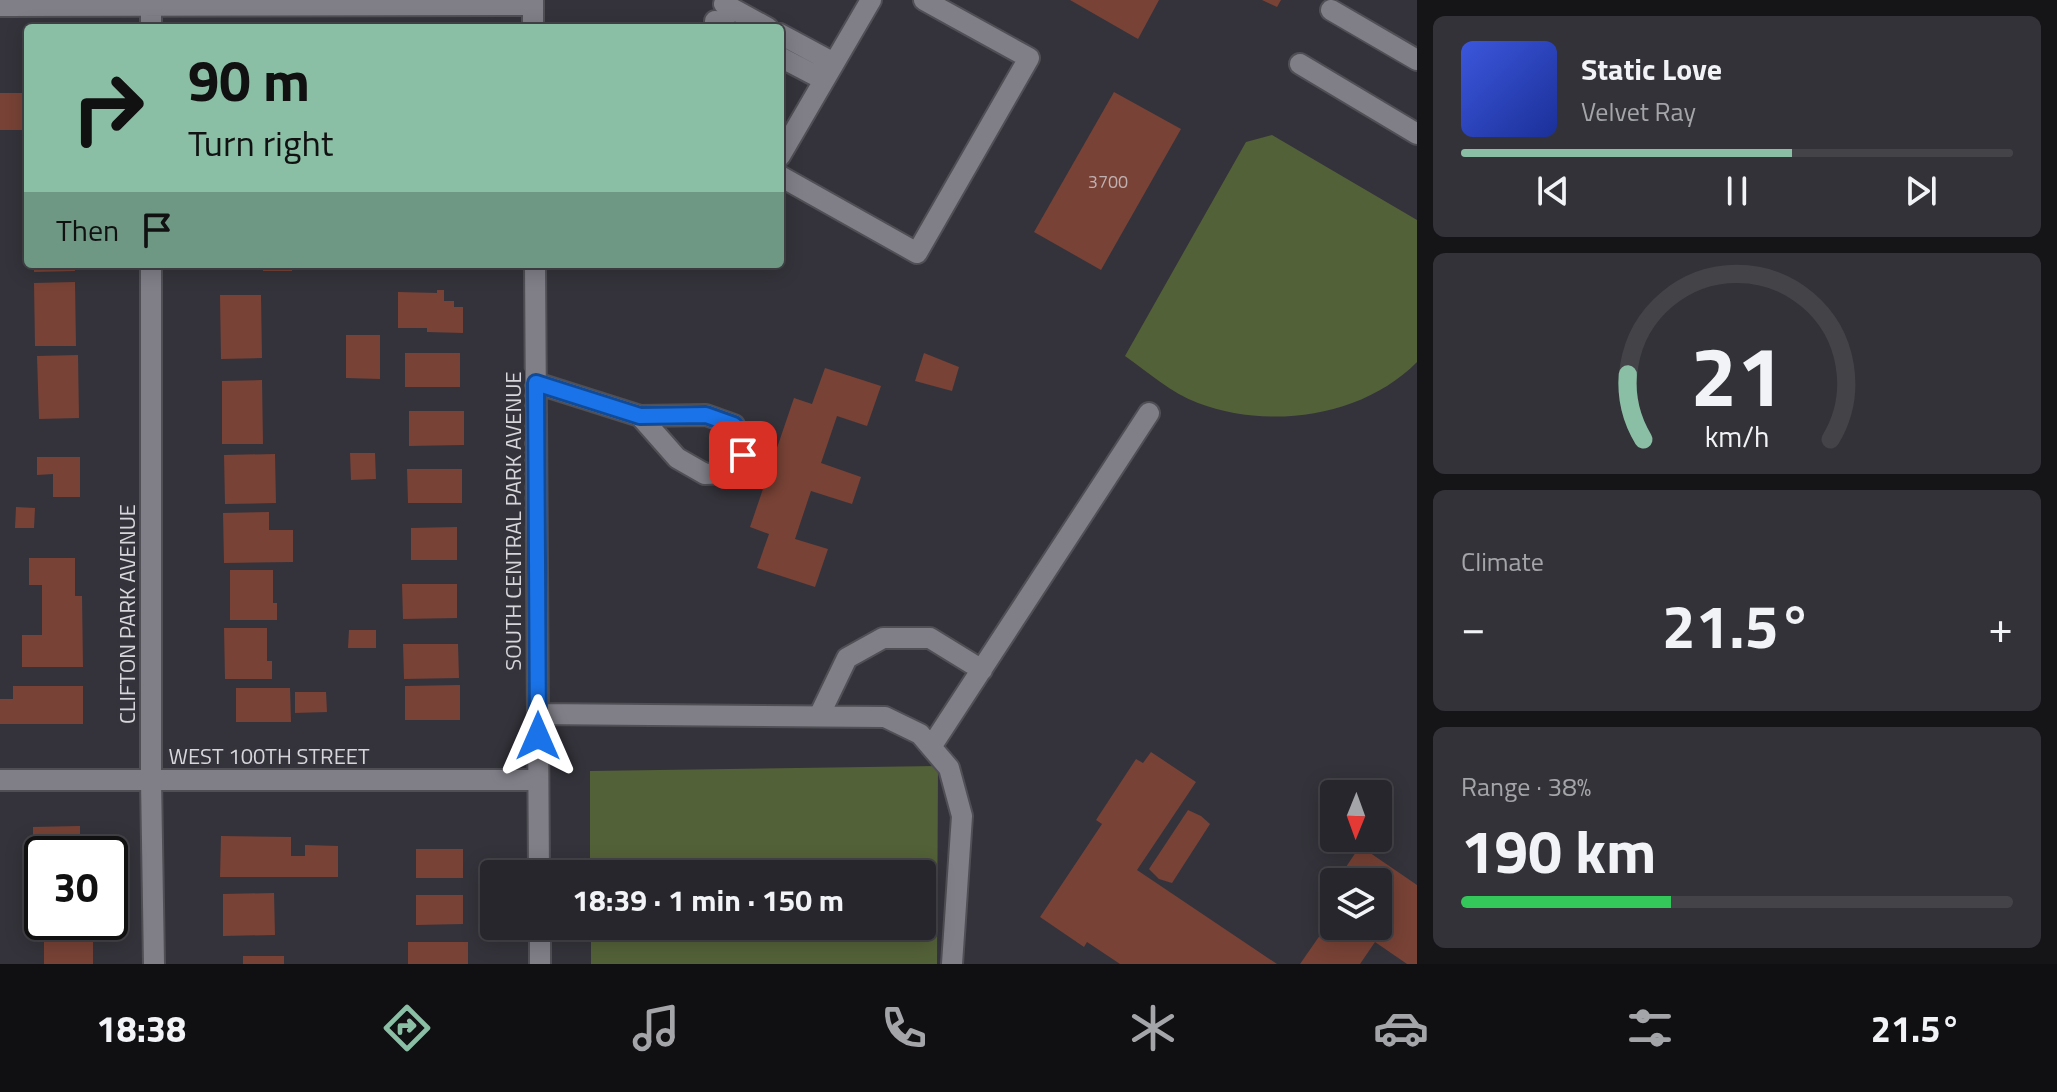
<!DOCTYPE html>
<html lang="en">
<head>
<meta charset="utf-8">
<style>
	:root { --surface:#27262c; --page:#333238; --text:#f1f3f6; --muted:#a4a5a9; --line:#434348; --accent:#8abfa5 }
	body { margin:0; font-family:"Titillium Web",sans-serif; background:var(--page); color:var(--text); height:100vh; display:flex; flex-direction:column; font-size:30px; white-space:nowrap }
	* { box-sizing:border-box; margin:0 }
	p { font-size:26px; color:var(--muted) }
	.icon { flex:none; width:44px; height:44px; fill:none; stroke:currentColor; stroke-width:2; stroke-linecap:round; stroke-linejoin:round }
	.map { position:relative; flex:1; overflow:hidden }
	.side { display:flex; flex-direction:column; gap:16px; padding:16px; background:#151518; width:640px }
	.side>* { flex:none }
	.top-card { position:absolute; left:24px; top:24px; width:760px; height:244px; border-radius:8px; box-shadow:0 4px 20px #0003,0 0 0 2px var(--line); background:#8abfa5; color:#111; overflow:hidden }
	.needle { width:52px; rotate:181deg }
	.controls { position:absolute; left:1320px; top:780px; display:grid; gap:16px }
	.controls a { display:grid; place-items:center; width:72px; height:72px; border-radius:8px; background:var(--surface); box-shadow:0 4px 20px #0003,0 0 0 2px var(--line); font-size:40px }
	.speed { position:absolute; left:24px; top:836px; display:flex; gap:16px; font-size:40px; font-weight:700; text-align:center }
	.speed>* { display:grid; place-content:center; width:104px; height:104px; border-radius:50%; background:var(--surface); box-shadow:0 4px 20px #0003,0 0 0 2px var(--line); line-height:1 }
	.speed .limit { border:4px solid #111; border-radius:12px; background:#fff; color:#111 }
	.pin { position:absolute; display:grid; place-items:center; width:68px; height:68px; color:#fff; margin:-34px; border-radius:16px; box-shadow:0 4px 12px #0006 }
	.me { position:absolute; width:88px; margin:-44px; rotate:0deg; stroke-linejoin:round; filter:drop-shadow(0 0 6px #0008) }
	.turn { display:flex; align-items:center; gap:28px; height:168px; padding:0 32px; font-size:36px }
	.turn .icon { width:104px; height:104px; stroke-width:2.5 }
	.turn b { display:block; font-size:56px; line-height:68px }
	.then { display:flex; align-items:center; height:76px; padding:0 32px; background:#0003; gap:16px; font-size:30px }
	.big { font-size:60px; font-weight:700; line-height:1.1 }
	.side .card { flex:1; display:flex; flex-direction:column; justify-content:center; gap:12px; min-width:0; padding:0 28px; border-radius:12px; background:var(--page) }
	.side .dial { align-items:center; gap:0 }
	.dial svg { height:208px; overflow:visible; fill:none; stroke:var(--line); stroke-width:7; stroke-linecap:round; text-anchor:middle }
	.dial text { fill:var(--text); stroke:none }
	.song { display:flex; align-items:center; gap:24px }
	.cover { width:96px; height:96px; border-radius:12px; background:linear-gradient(135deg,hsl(230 70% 55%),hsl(230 70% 35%)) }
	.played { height:8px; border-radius:4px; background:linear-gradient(90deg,var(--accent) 60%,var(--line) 60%) }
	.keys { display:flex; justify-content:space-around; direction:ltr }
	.heat { display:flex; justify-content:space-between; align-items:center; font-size:44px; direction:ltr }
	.charge { height:12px; border-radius:6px; background:linear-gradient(90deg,#34c759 38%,var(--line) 0) }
	.trip { position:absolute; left:480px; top:860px; width:456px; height:80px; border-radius:8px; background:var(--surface); box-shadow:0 4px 20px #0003,0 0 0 2px var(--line); font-weight:700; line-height:80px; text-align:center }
	.tab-bar { display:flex; height:128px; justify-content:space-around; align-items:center; background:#100f12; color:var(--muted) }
	.tab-bar .icon { width:56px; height:56px }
	.tab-bar .current { color:var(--accent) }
	.tab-bar b { font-size:36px; color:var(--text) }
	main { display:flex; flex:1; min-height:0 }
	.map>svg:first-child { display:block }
	.green { fill:#536138 }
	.building { fill:#784236 }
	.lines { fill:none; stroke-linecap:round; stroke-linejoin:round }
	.minor-casing { stroke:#504f56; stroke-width:24 }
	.minor { stroke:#807f88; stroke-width:20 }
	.route-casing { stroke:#114b97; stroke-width:20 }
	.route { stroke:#1a73e8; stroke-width:14 }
	.labels { text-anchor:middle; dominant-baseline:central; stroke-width:8; stroke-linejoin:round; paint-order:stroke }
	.number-label { font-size:18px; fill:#bfb1b2 }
	.street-label { font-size:22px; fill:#d7d6db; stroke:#34333b }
</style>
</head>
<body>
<main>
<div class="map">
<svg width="1417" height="964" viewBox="0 0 1417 964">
	<rect width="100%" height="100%" fill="#34333b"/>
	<path class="green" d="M1272,135L1417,220V362C1363,417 1269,430 1198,403C1171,393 1148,372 1125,356L1246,142Z
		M938,766L937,964H591V926H922V874H590V771Z"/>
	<path class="building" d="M1070,0H1159L1138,39Z
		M1262,0H1281L1277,7Z
		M1114,92L1181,129L1101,270L1034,232Z
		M0,93H28V130H0Z
		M34,264H74L75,271L34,272Z
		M263,264H292V271H263Z
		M75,282L76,346H35L34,283Z
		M437,290H444V301H454V307H463V333L427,332V328H398V292L437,293Z
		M220,295H261L262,358L221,359Z
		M346,335H380V379L346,378Z
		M405,353H460V387H405Z
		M924,353L959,367L952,391L915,381Z
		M78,355L79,418L39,419L37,356Z
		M825,368L881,386L867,426L837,416L821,463L861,477L852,504L811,491L795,539L828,549L815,587L757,568L769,534L750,527L794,398L812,404Z
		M262,380L263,444H222V381Z
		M409,411H464V445L409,446Z
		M350,453H375L376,479L351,480Z
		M275,454L276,503L225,504L224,455Z
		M37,457H80V497H53V474L37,475Z
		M407,469H462V503H408Z
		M16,507L35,508L34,528H15Z
		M269,512V530H293V562L224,563L223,513Z
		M457,527V560H411V528Z
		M29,558H75V596H82L83,667H22V635H42V585H29Z
		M230,570H273V603H277V620H230Z
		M402,584H457V618L403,619Z
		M224,628H267V661H272V679H225Z
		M349,630H376V648H348Z
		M403,644H458L459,678L404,679Z
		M460,685V720H405V686Z
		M13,686H83V724H0V699H13Z
		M236,688H290L291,722H236Z
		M295,692H326L327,712L295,713Z
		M1151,752L1196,782L1137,870L1277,964H1120L1087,942L1084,947L1040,917L1102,824L1096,820L1136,759L1143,763Z
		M1188,810L1201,816L1210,824L1172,883L1159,879L1149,869Z
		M80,826V841H88V854H42V870H33V827Z
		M221,836L291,837V856H305V845L338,846V877H220Z
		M1360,846L1417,885V964H1407L1375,942L1360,964H1300L1334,915V926H1378V882H1336Z
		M416,849H463V878H416Z
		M1334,884V901L1326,895Z
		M274,893L275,935L223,936V894Z
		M416,895H463V924L416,925Z
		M49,922H92V927H49Z
		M44,941H93V964H44Z
		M408,942H468V964H408Z
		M243,956H284V964H243Z"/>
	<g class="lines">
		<g class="minor-casing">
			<path id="minor" d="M151,0V28
				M533,0V28
				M724,4L768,28
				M0,6L533,5
				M1331,10L1417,60
				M715,21L727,28
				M780,34L834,63
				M780,57L824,80
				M1300,64L1417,134
				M780,156L871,0
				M780,176L917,253L1029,58L924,0
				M151,264V780L154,964
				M535,264L539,874
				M536,383L640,416L706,415L734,425L743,455L726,473L705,474L677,458L640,416
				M538,714L885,717L920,734L949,768L962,816L952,964
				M819,716L847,658L883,638H930L982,670
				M931,747L1149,413
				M0,780H538
				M540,926V964"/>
		</g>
		<use href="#minor" class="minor"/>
	</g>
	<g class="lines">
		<g class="route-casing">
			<path id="route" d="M538,736L536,383L640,416L706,415L734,425L743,455"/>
		</g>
		<use href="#route" class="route"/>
	</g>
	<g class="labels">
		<g class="number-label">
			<text x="1108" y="181">3700</text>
		</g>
		<g class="street-label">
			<text transform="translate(513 521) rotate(-90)">SOUTH CENTRAL PARK AVENUE</text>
			<text transform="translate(127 614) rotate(-90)">CLIFTON PARK AVENUE</text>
			<text x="269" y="756">WEST 100TH STREET</text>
		</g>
	</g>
</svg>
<div class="controls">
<a><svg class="needle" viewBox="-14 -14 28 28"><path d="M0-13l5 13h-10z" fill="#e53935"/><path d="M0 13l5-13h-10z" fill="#a4a5a9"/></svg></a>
<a><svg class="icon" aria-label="layers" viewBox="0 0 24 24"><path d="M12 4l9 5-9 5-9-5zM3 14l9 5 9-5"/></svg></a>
</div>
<div class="speed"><div class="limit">30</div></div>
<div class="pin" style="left:743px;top:455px;background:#d93025"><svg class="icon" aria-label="arrive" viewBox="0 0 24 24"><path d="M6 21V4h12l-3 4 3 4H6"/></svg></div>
<svg class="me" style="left:538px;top:736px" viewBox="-20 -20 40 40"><path d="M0-17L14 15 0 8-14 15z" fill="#1a73e8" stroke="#fff" stroke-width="4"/></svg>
<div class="trip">18:39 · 1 min · 150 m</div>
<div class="top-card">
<div class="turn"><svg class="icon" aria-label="right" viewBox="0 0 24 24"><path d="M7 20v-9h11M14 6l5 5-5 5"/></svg><div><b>90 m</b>Turn right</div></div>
<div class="then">Then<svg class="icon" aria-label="arrive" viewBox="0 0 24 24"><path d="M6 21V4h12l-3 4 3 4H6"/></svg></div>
</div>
</div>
<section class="side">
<div class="card">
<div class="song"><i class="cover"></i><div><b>Static Love</b><p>Velvet Ray</p></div></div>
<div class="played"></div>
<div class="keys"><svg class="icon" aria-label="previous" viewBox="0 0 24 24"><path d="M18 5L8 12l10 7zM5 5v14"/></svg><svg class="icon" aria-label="pause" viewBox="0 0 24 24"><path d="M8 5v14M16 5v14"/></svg><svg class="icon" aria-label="next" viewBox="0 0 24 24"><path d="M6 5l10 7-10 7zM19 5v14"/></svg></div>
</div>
<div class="card dial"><svg viewBox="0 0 100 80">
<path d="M14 69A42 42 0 1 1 86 69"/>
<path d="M14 69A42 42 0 0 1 8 44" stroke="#8abfa5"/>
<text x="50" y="56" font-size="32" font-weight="700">21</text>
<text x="50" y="72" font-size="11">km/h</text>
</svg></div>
<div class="card"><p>Climate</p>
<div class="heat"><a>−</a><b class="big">21.5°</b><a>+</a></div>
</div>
<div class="card"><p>Range · 38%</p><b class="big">190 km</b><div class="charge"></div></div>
</section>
</main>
<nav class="tab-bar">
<b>18:38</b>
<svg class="icon current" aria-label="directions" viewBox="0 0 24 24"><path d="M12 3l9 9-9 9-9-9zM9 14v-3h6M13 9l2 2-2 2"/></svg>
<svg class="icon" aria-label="music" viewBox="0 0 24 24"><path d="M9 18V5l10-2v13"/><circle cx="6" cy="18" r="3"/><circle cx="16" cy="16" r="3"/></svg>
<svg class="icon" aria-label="phone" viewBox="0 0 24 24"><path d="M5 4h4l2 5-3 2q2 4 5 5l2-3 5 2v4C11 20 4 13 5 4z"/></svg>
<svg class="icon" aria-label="climate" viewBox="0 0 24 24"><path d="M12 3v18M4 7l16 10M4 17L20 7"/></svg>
<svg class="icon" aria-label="car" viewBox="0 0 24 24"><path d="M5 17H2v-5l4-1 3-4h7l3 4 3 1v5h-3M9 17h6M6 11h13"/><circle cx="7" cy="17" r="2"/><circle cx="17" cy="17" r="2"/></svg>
<svg class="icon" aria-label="filters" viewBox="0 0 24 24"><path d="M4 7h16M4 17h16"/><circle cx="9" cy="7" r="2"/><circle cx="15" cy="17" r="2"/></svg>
<b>21.5°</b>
</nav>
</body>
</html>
